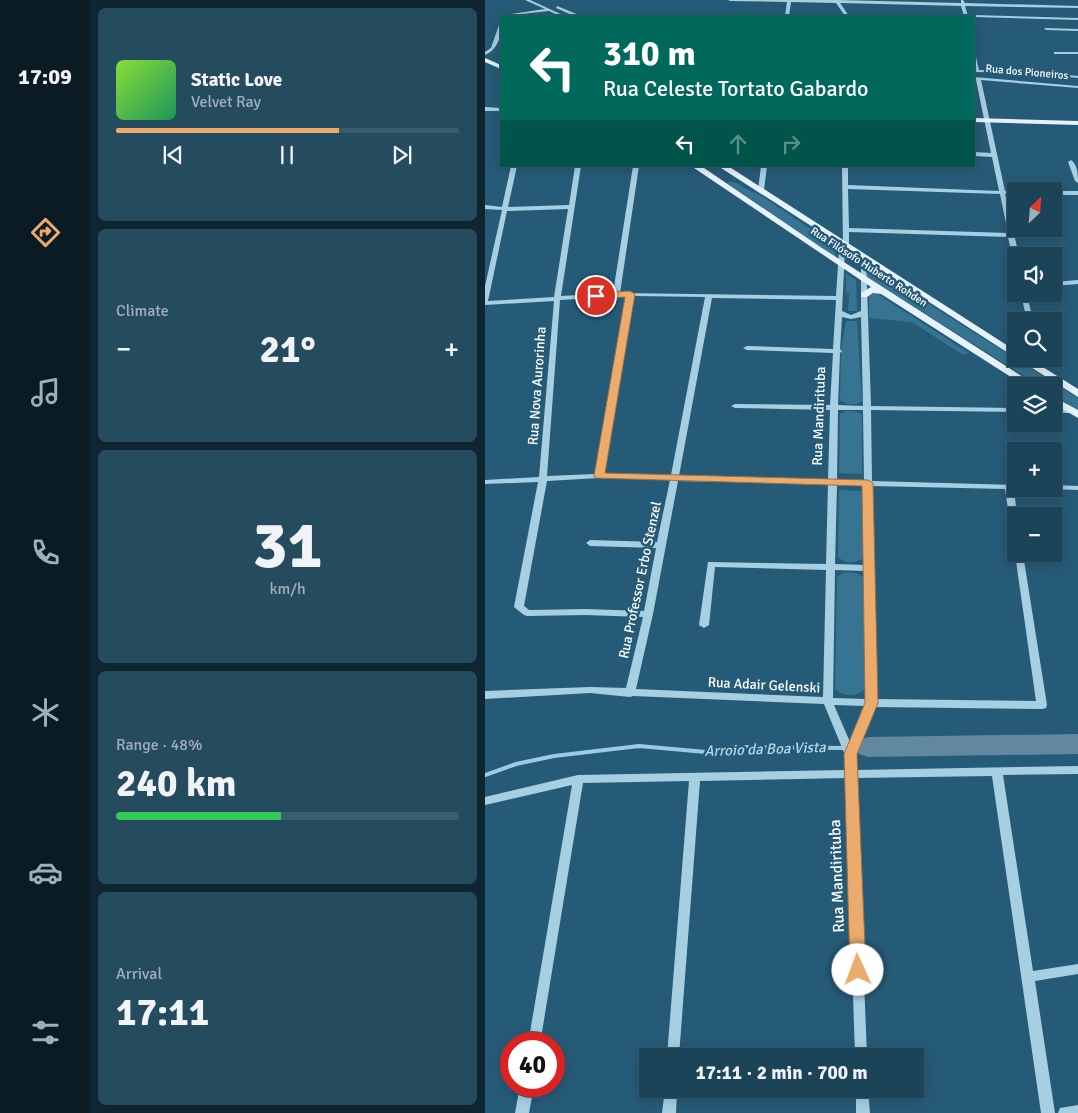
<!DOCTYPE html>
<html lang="en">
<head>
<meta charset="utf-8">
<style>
	:root { --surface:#1c4459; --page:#254b5f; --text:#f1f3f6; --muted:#a0b0ba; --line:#3a5c6f; --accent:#ebab6d }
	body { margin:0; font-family:Signika,sans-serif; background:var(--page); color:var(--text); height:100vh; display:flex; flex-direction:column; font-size:19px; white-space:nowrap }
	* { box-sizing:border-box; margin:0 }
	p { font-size:16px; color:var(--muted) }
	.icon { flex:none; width:28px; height:28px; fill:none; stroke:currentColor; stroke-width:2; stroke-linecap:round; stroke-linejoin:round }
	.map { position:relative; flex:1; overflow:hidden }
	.details { display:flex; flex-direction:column; gap:8px; padding:8px; background:#0f2531; width:395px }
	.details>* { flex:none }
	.top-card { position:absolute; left:15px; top:15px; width:475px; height:152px; border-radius:0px; box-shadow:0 2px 12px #0003,0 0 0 1px var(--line); background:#00695c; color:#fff; overflow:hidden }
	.needle { width:32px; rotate:25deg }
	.controls { position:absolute; left:522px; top:182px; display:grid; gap:10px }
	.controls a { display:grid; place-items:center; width:55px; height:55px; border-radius:0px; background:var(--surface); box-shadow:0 2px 12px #0003,0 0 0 1px var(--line); font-size:25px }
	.speed { position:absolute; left:15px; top:1032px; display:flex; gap:10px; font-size:25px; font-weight:700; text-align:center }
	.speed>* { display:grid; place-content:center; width:65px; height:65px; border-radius:50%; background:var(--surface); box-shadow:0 2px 12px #0003,0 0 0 1px var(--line); line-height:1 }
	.speed .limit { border:8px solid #d22; background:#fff; color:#111 }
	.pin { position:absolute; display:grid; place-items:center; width:42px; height:42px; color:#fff; margin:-21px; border:2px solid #fff; border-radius:50%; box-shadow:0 1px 5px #0007 }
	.me { position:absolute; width:55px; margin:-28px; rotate:358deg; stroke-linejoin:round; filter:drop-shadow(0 0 4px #0008) }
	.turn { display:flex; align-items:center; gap:18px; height:105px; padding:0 20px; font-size:22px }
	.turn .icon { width:65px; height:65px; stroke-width:2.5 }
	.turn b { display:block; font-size:35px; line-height:42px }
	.lanes { display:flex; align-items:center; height:48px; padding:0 20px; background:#0003; justify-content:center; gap:25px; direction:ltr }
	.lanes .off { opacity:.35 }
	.big { font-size:38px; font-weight:700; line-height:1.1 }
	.details .card { flex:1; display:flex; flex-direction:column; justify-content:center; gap:8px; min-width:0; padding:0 18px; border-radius:8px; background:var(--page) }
	.details .dial { align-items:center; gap:0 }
	.dial b { font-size:65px; line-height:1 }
	.song { display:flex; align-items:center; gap:15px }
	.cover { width:60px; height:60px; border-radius:8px; background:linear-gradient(135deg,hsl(90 70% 55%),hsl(150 70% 35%)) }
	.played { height:5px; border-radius:2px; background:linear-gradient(90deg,var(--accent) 65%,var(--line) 65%) }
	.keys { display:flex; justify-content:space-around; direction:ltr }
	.heat { display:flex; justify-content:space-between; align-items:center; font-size:28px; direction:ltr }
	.charge { height:8px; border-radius:4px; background:linear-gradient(90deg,#34c759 48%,var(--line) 0) }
	.trip { position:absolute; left:154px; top:1048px; width:285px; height:50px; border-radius:0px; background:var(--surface); box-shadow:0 2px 12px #0003,0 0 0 1px var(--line); font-weight:700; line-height:50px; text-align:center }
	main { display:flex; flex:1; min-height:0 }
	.menu { display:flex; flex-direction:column; width:90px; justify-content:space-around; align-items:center; background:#0b1b24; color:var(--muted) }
	.menu .icon { width:35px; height:35px }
	.menu .active { color:var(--accent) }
	.menu b { font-size:22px; color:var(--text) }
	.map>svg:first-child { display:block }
	.green { fill:#377492 }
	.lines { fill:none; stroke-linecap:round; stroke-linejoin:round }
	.stream { stroke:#9ccce3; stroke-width:4 }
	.river { fill:#61889c; fill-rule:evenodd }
	.minor { fill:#a7cfe2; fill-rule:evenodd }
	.major { fill:#e6f3fc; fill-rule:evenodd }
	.route { fill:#ebab6d; stroke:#996f47 }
	.labels { text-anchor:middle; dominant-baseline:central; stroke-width:5; stroke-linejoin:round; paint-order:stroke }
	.far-street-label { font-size:11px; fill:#fff; stroke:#265b77 }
	.street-label { font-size:14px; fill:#fff; stroke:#265b77 }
	.water-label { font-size:15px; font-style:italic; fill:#b2d8ea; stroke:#265b77 }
	.near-street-label { font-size:16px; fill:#fff; stroke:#265b77 }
</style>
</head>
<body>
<main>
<nav class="menu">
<b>17:09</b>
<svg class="icon active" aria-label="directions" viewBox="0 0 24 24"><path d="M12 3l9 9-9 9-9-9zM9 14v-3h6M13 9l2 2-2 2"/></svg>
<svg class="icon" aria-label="music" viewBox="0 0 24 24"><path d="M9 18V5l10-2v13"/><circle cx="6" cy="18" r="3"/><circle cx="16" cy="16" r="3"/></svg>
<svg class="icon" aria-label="phone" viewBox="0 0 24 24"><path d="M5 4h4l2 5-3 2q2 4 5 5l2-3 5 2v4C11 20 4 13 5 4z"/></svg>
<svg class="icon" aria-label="climate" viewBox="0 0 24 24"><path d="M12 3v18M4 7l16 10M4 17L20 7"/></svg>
<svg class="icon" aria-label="car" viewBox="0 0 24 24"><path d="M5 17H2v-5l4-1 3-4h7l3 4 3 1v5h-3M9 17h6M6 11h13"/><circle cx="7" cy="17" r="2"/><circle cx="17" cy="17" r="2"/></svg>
<svg class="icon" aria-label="filters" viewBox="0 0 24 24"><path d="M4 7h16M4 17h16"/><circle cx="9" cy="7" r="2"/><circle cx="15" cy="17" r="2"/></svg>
</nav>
<section class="details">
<div class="card">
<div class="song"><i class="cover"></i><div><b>Static Love</b><p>Velvet Ray</p></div></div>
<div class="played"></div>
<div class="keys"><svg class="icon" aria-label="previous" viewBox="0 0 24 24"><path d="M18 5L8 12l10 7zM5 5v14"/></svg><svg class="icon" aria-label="pause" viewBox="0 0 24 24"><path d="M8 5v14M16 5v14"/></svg><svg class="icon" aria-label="next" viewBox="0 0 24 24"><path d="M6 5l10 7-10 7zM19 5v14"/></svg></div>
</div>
<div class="card"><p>Climate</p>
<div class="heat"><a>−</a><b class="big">21°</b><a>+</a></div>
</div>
<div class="card dial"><b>31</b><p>km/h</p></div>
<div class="card"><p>Range · 48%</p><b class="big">240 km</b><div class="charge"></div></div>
<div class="card"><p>Arrival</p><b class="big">17:11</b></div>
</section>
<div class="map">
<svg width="593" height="1113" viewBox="0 0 593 1113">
	<rect width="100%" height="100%" fill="#265b77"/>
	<path class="green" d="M245,182C255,182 261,192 272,193L351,246L350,257L242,183Z
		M383,266L593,398V410L569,395V386H555L381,276Z
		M361,273L371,280L372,311H363L364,294L361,292Z
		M391,293L484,353L478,355L427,322L384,318V295Z
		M361,321H372L377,401C370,406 362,405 355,400L356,351Z
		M361,411H368L377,414V474L354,473L355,414Z
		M354,490L377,491L378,558C370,564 360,564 353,557Z
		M366,572L373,574L379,578L380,689C371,698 358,697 350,688L352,577L358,573Z"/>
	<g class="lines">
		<path class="stream" d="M370,748L383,747
			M0,775L31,764L69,756L154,746L232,753L249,747L360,748"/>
		<path class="river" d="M593,734V754L383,757L374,754L370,747L374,740L383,737Z"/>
		<path class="minor" d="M40,0H45L80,16H75L64,11L18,16L20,15L60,9Z
			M243,0H353L476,3V0H478L480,3L593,6V8L480,6L483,16H479L476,6L355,3L364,16H360L351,3L306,2L304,16H300L302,2L245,1Z
			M72,6L94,15V16H89L71,8Z
			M489,15L593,18V20L489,17L487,16Z
			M16,24C17,37 12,50 0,55V52L6,48L14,25Z
			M559,28L593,29V31L561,30Z
			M569,52H593V54H569Z
			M489,56L491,57L494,70L544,71L593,76V78L544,73L489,72Z
			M489,77L593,86V88L496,80L520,191H531V195L520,194L534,256H531V261L528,259L523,237L364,232V246L360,250L357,311L366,315L376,311V256L381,255L386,406L531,408V412L386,410L387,481L531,485V489H534H529L532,516H531V539L527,536L520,489L387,486L391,699L551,701L530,554L531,552V554H538L562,705L561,708L557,709L390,707L370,755L371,770L593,766V774L518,775L548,971L593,964V974L550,981L570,1113H556L507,776L371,778L382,1056H370L361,778L215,781L194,1056H182L204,781L98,783L55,1044H43L87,785L0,805V797L93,775L360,770V755L339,704L148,696L145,697L105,693L0,699V691L105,687L141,688L158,617L101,615L42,616L39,615L29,607L53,482L0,484V480L54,477L69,301L0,305V286L17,210L0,209V205L17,207L26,166H32L23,207L84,205L90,166H96L76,296L128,293L148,166H154L135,293L351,296L354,250L358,246L357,166H363V185L514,191L507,157L489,156V152L506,153L491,80L489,79ZM363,189L515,194L523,233L364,228ZM83,209L69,297L3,301L22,211ZM141,296L110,474L62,476L75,300ZM148,296L220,297L186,475L118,474ZM227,298L351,300L348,349L262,346L258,348L262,350L348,353L345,405L250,404L246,406L250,408L345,410L343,480L194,476ZM357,317L366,319L376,317L378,406L353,405L355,353L357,351L355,349ZM353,410H378L379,481L352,480ZM114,478L185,480L172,542L105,540L101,543L105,546L171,548L159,611L101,609L44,610L39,606L62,481ZM193,481L343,484L341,564L223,562L214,625L219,628L224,625L230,567L341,570L338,697L151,689L168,614ZM352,485H379L380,565L350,564ZM350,570L380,571L381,699L348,698ZM349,705L380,706L365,742Z
			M0,107L16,108V111H0Z
			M586,160C593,165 593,175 593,183L590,181L583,162Z
			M276,166H282L279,190L276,192L273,190Z
			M569,191H593V195H569Z
			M593,280V284L569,286V282Z
			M536,294H542L548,321H542Z
			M550,359H556L560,370L559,372H553Z
			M569,409H586L590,411L586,413H569Z
			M569,485L593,486V490L566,489H569Z
			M35,1086H49L44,1113H30Z
			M180,1089H192L191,1113H177Z
			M371,1089H383L385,1113H371Z
			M593,1105V1113H573L575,1108Z"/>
		<path class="major" d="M0,58L16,65V69L0,62Z
			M489,118L593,121V125L489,122Z
			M206,166H216L337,248L552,386H540L396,294L388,293L382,297H376V293L386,287Z
			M233,166H243L531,351V358Z
			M533,359H545L593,389V397Z
			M569,397L593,410V418L569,404Z"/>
	</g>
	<path class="route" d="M145,291L150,294L120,473L383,480L388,483L393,703L372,754L381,970L378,975L373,977L367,975L365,970L359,754L380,703L377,486L110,478L109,476L140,297L111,299L107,296L111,293Z"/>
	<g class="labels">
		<g class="far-street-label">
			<text transform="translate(542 72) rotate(5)">Rua dos Pioneiros</text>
			<text transform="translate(384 267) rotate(33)">Rua Filósofo Huberto Rohden</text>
		</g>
		<g class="street-label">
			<text transform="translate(52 386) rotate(-86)">Rua Nova Aurorinha</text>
			<text transform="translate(334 416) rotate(-88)">Rua Mandirituba</text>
			<text transform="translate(155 580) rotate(-78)">Rua Professor Erbo Stenzel</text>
			<text transform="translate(279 685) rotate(3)">Rua Adair Gelenski</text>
		</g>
		<g class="water-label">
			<text transform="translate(280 749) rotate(-2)">Arroio da Boa Vista</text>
		</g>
		<g class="near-street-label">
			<text transform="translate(352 876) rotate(-92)">Rua Mandirituba</text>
		</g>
	</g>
</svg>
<div class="controls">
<a><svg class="needle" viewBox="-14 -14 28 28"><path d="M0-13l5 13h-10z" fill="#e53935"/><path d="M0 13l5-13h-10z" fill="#a0b0ba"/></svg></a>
<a><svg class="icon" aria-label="sound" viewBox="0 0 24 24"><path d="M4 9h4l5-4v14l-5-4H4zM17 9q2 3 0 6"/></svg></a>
<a><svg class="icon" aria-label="search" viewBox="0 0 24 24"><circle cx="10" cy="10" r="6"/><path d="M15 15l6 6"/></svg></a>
<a><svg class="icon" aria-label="layers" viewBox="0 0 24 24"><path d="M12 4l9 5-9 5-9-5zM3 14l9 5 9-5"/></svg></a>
<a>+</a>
<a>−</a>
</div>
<div class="speed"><div class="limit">40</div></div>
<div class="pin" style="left:111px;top:296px;background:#d93025"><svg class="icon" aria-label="arrive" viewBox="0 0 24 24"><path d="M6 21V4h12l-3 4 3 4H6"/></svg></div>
<svg class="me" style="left:373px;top:970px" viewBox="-20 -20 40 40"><circle r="19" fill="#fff"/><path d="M0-13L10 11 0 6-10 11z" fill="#ebab6d"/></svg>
<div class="trip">17:11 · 2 min · 700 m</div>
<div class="top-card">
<div class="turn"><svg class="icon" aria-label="left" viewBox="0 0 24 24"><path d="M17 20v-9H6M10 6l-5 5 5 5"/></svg><div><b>310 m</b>Rua Celeste Tortato Gabardo</div></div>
<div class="lanes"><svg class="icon" aria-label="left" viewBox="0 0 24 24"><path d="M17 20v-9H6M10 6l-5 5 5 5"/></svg><svg class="icon off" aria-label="ahead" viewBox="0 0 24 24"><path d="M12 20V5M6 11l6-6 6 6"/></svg><svg class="icon off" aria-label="right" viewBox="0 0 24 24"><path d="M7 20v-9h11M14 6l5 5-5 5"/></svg></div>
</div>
</div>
</main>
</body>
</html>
